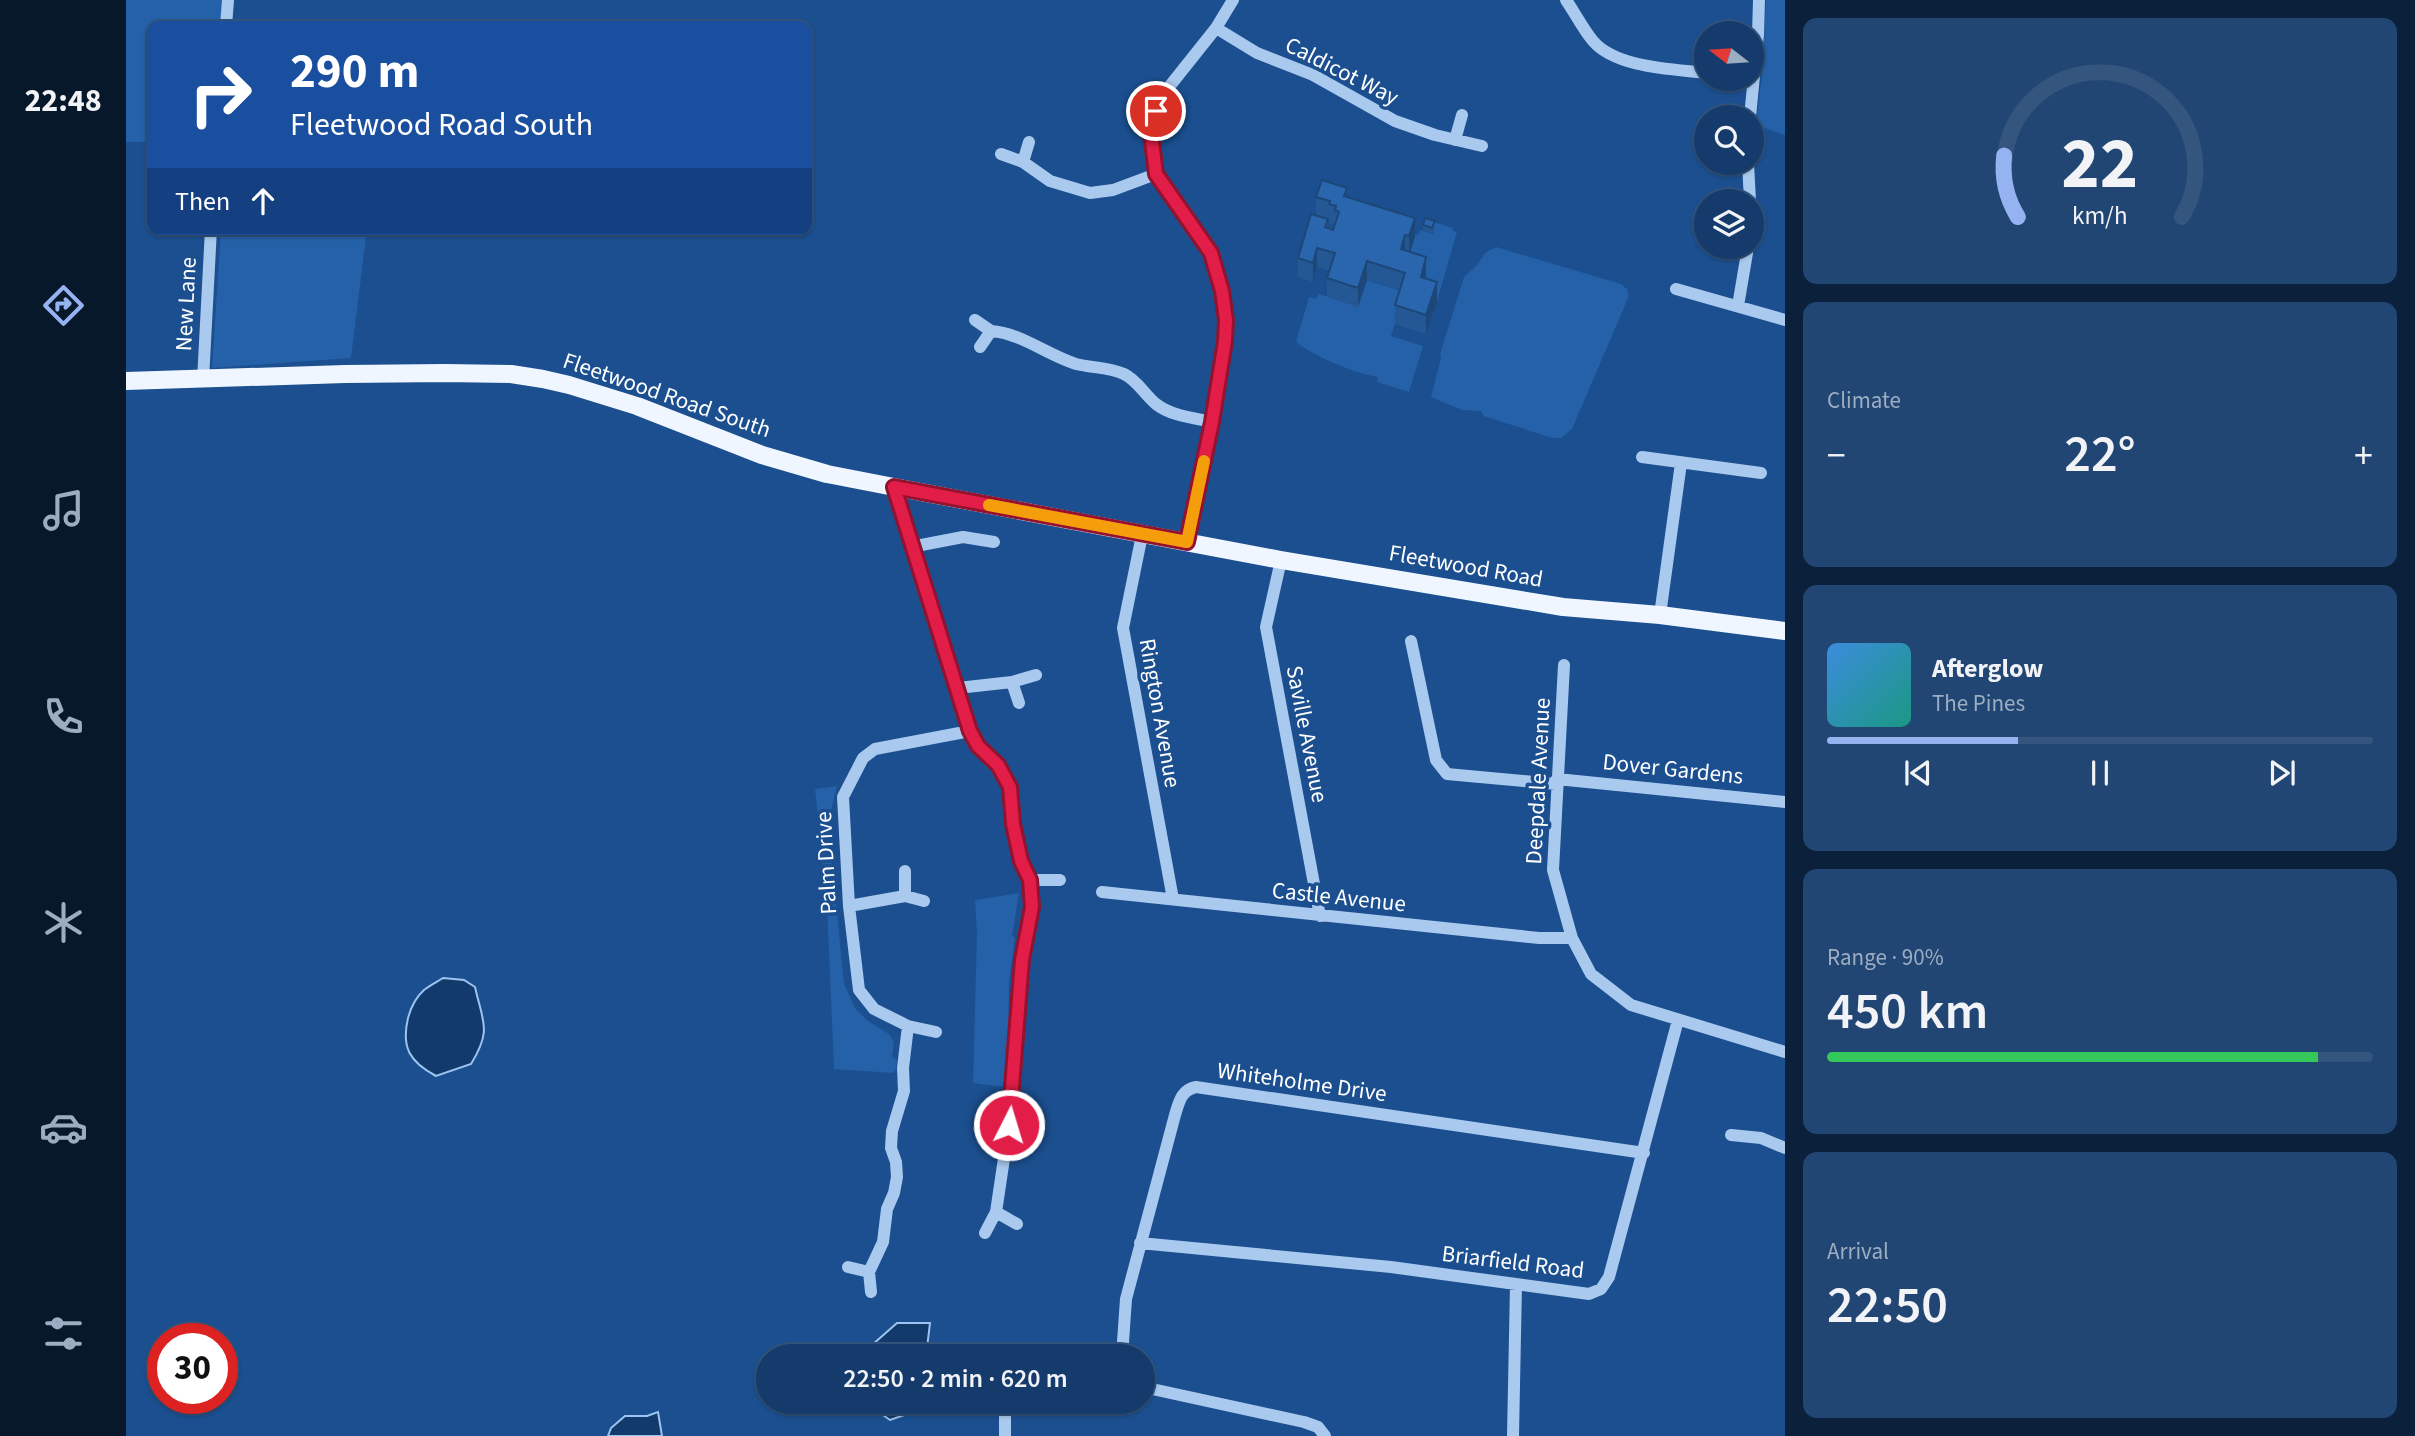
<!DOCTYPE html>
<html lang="en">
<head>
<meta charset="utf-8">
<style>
	:root { --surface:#143b6b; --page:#214673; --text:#f1f3f6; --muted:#9dadc1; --line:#33557e; --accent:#95b2f1 }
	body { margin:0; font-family:"Source Sans 3",sans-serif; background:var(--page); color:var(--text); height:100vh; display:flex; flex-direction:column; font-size:26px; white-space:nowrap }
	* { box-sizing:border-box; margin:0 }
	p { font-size:23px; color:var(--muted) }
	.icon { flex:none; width:38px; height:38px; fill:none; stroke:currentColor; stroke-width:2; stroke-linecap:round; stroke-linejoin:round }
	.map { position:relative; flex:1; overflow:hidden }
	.sheet { display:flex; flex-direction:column; gap:18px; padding:18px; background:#0b203b; width:630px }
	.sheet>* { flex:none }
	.guide { position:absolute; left:21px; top:21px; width:665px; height:214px; border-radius:14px; box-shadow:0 2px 5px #0004,0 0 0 2px var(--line); background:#1a4fa0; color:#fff; overflow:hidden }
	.needle { width:46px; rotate:287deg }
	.buttons { position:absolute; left:1568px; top:21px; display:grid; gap:14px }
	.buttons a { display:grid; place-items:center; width:70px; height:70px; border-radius:50%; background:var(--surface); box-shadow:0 2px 5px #0004,0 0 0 2px var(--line); font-size:35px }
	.speed { position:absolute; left:21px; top:1323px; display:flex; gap:14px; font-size:35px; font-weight:700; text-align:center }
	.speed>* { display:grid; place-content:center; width:91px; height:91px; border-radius:50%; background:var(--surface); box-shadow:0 2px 5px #0004,0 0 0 2px var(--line); line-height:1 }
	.speed .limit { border:10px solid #d22; background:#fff; color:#111 }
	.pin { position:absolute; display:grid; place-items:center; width:60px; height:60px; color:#fff; margin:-30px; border:4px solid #fff; border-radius:50%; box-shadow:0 2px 7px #0007 }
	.me { position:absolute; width:77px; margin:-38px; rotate:5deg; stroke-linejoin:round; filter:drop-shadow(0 0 5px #0008) }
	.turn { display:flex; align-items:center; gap:24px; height:147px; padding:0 28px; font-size:32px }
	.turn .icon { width:91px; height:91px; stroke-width:2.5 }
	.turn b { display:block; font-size:49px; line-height:60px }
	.then { display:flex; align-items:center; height:66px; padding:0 28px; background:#0003; gap:14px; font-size:26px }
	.big { font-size:52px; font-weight:600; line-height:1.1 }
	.sheet .card { flex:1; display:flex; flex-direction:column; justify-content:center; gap:10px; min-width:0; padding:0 24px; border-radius:14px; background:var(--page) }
	.sheet .dial { align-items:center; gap:0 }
	.dial svg { height:182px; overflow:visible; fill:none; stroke:var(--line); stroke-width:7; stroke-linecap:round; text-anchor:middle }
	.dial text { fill:var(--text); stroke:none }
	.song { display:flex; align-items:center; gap:21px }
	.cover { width:84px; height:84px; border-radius:10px; background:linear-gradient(135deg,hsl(210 70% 55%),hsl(170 70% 35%)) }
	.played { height:7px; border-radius:4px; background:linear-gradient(90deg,var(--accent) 35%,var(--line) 35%) }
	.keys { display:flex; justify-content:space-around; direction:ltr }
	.heat { display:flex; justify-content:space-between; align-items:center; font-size:38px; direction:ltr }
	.charge { height:10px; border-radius:5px; background:linear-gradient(90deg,#34c759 90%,var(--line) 0) }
	.trip { position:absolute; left:630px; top:1344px; width:399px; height:70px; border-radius:35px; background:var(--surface); box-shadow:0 2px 5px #0004,0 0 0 2px var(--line); font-weight:600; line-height:70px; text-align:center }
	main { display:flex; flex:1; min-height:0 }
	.tabs { display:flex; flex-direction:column; width:126px; justify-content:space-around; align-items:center; background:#08182b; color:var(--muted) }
	.tabs .icon { width:49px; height:49px }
	.tabs .on { color:var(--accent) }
	.tabs b { font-size:32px; color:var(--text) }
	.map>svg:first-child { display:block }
	.green { fill:#2461a8 }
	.water { fill:#123a6d; stroke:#9cc4f0; stroke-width:2 }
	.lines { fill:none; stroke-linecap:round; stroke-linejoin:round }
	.minor { stroke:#a9c9ee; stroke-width:12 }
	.major { stroke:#f0f6ff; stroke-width:18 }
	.wall { fill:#245895; fill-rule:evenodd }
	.shaded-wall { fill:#1d4779 }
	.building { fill:#2a66ad; stroke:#1d4779; stroke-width:2 }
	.route-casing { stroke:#92132f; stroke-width:18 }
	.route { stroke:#e11d48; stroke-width:12 }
	.slow { stroke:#f59e0b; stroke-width:12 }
	.labels { text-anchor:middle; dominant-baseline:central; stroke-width:7; stroke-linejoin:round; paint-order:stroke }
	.street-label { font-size:23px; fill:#fff; stroke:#1b4f8f }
</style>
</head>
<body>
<main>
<nav class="tabs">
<b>22:48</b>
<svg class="icon on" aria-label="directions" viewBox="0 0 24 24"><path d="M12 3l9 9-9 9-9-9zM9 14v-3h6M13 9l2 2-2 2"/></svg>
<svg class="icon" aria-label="music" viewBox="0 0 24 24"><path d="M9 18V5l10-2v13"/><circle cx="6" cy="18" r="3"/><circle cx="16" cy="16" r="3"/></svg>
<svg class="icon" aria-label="phone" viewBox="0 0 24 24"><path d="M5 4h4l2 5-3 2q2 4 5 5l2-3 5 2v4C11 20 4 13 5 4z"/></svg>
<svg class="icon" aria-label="climate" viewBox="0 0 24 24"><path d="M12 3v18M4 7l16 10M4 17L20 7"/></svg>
<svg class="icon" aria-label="car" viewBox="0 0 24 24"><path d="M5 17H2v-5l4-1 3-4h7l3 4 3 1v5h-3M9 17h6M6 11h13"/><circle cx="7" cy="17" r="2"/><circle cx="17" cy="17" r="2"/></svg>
<svg class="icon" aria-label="filters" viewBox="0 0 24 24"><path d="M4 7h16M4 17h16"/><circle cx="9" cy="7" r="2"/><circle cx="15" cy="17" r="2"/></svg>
</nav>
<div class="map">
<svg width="1659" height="1436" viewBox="0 0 1659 1436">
	<rect width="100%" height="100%" fill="#1b4f8f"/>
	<path class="green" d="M0,0H102L100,26H26V142H0Z
		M1640,0H1659V135L1630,125L1637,66Z
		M1298,219L1327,228V231L1331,232L1311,301L1295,296L1283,255L1289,234L1293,235L1294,230L1307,234L1308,227L1297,224Z
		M95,229H241L225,358L86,368Z
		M1370,247L1495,284L1501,289L1503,296L1446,429L1435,438H1426L1358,416L1355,411L1336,410L1305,397L1315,358L1314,354L1338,277L1351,265L1359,253Z
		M1240,280L1279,292L1265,336L1297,346L1283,392L1251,382L1252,377C1228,373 1189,357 1170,342L1183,297L1190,299L1193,294L1232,306Z
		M711,786L702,823L718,984L729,1008L742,1021L763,1034L768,1042L766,1057L771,1060L770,1070L767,1073L708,1069L701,906L689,789Z
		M893,893L886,935L889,939L883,981L882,1067L877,1087L847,1083L851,933L849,900Z"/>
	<path class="water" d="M317,978L338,980L349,987C357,1023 366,1030 345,1064L310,1076C284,1062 275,1048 282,1018C285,1007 289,998 298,990C304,985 311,982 317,978Z
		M771,1323H804L800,1356H744L746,1345Z
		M745,1402H796L784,1413L764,1420L747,1408Z
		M532,1412L536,1436H482L485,1428L499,1416H521Z"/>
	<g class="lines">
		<path class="minor" d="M1440,0C1449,13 1457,29 1467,41C1490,68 1547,69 1580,73
			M100,26L102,0
			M1090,28L1131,53L1187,75L1269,121L1309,135L1356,146
			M1624,117L1632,35L1633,0
			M1329,140L1336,115
			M875,154L897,162L924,181L964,193L987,190L1030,174
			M897,162L903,142
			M1622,163L1624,201
			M1626,223V228
			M1550,289L1659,320
			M1612,306L1622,247
			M849,320L865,331
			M854,347L865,331C895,333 921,355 950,364C966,368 983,367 998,374C1011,380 1019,395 1030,404C1045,416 1068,418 1086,422
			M77,380L85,229
			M1516,457L1635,473
			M768,487L844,731L852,746L871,765L884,787L887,824L895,861L904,880L906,907L896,960L883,1125L870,1212L891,1224
			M1016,535L997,628L1047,899
			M1061,542L1086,422L1100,321L1096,291L1085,253L1030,174L1024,125L1035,97L1090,28L1107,0
			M785,547L837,537L868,542
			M1155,560L1140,627L1194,916
			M1534,615L1555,463
			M1285,641L1310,760L1321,774L1430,784
			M1438,665L1427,870L1446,938L1465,974L1505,1005L1659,1052
			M886,682L893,703
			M832,688L886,682L910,675
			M1431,779L1659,802
			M904,880H934
			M976,892L1413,938H1446
			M779,896V871
			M723,906L779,896L798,901
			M810,1032L782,1026L748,1009L733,990L723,906L717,797L737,758L749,749L844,731
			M1605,1135L1635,1138L1659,1148
			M859,1233L870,1212
			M1014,1243L1265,1267L1463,1294L1475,1289L1483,1277L1552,1020
			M722,1267L743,1272L757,1242L761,1209L768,1193L771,1177L770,1162L765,1148L766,1131L778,1091L777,1068L782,1026
			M743,1272L745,1292
			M996,1356L1000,1299L1049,1115C1053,1102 1055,1090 1070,1087L1518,1153
			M1017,1387L1178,1422L1192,1427L1199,1436
			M879,1436V1402
			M1387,1436L1390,1285"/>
		<path class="major" d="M0,381L219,374L319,373L385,374L417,379L443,385L511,406L636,455L701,474L768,487L1155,560L1437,607L1534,615L1659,631"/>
	</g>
	<path class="wall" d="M1190,197H1221L1289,237L1284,252L1300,276L1299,279L1311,301L1300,334L1269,324V305L1274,290L1241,280L1232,307L1201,297V278L1204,271L1191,267L1187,282L1172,277V258L1190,215ZM1202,220H1203V223L1209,225L1207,230L1202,228Z
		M1297,225L1309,227L1306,234L1297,231Z"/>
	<path class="shaded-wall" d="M1289,218V237L1283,255V236Z
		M1279,235V254L1275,249Z
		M1191,248V267L1187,282V263Z
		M1300,257V276L1295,296V277Z
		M1241,261V280L1232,307V288Z
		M1311,282V301L1300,334V315Z"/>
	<path class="building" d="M1196,180L1221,188L1218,196L1289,218L1283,236L1279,235L1275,249L1300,257L1295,277L1311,282L1300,315L1269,305L1279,273L1241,261L1232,288L1201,278L1209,253L1191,248L1187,263L1172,258L1185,214L1202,219L1199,227L1207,230L1213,212L1209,210L1210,206L1203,204L1204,201L1190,197Z
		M1299,218L1309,221L1306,228L1297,225Z"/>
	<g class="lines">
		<g class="route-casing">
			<path id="route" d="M883,1125L896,960L906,907L904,880L895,861L887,824L884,787L872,765L852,746L844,731L768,487L1061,542L1086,422L1099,341L1100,320L1096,291L1085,253L1030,174L1024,125L1030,111"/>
		</g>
		<use href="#route" class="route"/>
		<path class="slow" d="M863,505L1061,542L1078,461"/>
	</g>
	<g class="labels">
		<g class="street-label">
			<text transform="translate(1216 71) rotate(27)">Caldicot Way</text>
			<text transform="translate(60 304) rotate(-87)">New Lane</text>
			<text transform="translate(541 395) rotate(19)">Fleetwood Road South</text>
			<text transform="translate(1340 566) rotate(10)">Fleetwood Road</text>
			<text transform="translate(1034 713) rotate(80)">Rington Avenue</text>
			<text transform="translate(1181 734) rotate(79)">Saville Avenue</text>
			<text transform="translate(1547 769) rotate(6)">Dover Gardens</text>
			<text transform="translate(1412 781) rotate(-87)">Deepdale Avenue</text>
			<text transform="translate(700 863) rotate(-93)">Palm Drive</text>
			<text transform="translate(1213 897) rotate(6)">Castle Avenue</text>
			<text transform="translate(1176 1082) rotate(8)">Whiteholme Drive</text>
			<text transform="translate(1387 1262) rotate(7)">Briarfield Road</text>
		</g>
	</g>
</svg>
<div class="buttons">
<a><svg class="needle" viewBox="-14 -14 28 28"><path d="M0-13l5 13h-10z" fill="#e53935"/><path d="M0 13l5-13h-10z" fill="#9dadc1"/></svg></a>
<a><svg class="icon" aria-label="search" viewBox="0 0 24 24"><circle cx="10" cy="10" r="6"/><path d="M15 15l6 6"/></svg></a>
<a><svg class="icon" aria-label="layers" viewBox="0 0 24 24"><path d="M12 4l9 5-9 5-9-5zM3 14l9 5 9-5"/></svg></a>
</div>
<div class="speed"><div class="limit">30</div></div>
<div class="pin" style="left:1030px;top:111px;background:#d93025"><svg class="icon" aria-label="arrive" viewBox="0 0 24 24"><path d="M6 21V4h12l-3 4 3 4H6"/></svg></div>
<svg class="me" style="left:883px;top:1125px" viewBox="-20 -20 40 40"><circle r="17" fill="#e11d48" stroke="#fff" stroke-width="3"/><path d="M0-11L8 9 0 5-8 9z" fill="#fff"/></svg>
<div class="trip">22:50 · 2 min · 620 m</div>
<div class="guide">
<div class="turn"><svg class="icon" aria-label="right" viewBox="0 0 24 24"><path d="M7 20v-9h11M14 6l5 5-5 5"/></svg><div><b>290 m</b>Fleetwood Road South</div></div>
<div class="then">Then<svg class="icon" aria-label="ahead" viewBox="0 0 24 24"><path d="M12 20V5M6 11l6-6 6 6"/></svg></div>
</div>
</div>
<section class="sheet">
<div class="card dial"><svg viewBox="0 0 100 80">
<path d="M14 69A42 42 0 1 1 86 69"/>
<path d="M14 69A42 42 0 0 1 8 42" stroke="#95b2f1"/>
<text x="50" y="56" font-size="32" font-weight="700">22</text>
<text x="50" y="72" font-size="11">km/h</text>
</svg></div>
<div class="card"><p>Climate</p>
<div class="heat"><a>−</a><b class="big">22°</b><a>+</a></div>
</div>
<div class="card">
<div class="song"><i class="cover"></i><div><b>Afterglow</b><p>The Pines</p></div></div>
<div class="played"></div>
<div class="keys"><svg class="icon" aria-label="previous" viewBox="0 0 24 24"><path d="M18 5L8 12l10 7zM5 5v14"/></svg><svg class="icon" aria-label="pause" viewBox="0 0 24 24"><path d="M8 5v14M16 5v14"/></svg><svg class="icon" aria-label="next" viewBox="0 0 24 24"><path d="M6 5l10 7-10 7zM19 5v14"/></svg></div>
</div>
<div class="card"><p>Range · 90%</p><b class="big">450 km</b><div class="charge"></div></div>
<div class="card"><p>Arrival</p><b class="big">22:50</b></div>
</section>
</main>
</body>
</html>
